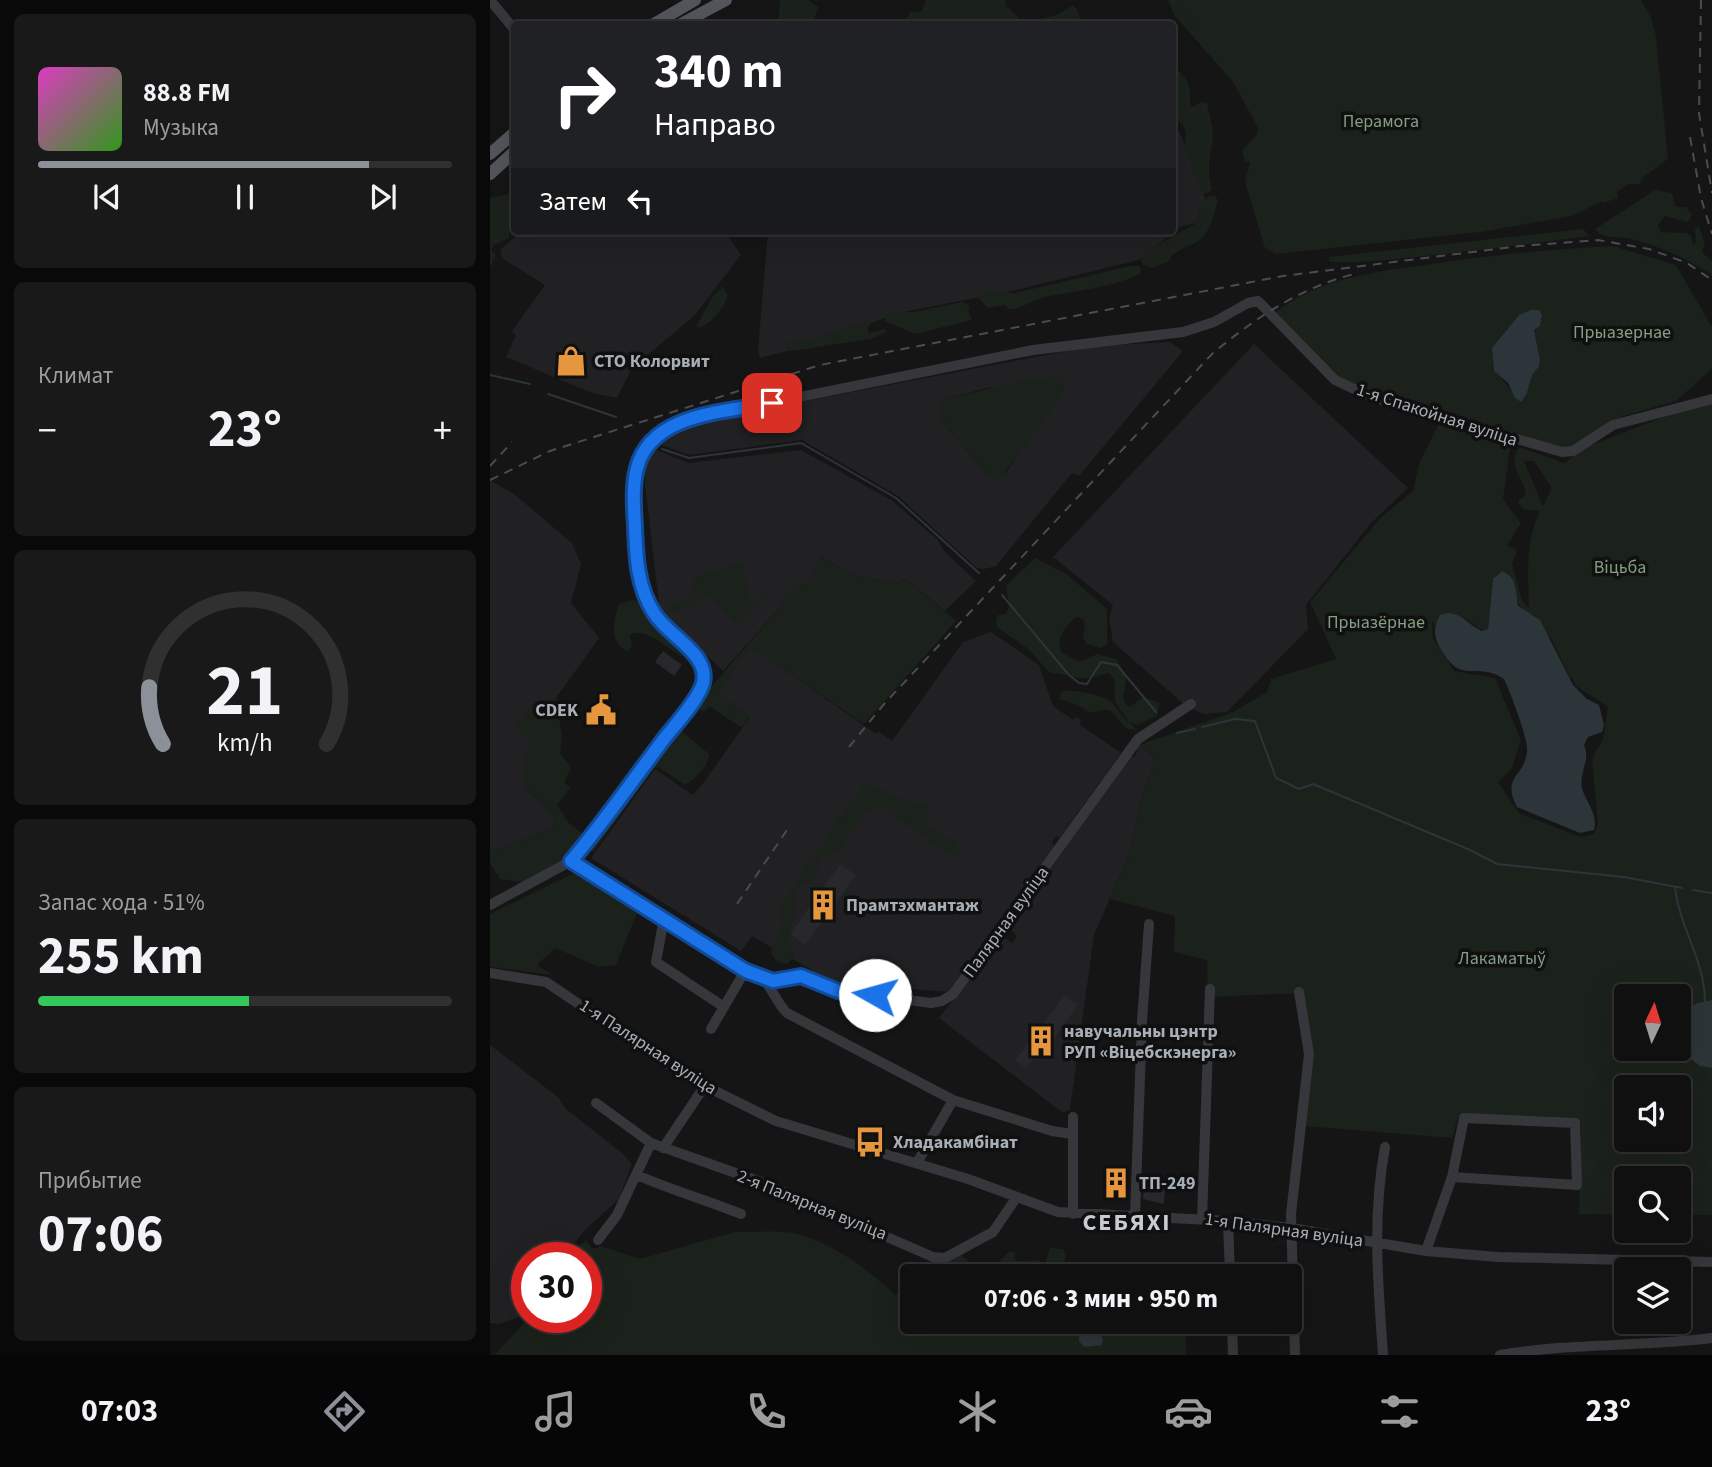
<!DOCTYPE html>
<html lang="ru">
<head>
<meta charset="utf-8">
<style>
	:root { --surface:#101010; --page:#191919; --text:#f1f3f6; --muted:#9c9d9f; --line:#303030; --accent:#8c9099 }
	body { margin:0; font-family:"Source Sans 3",sans-serif; background:var(--page); color:var(--text); height:100vh; display:flex; flex-direction:column; font-size:26px; white-space:nowrap }
	* { box-sizing:border-box; margin:0 }
	p { font-size:23px; color:var(--muted) }
	.icon { flex:none; width:38px; height:38px; fill:none; stroke:currentColor; stroke-width:2; stroke-linecap:round; stroke-linejoin:round }
	.map { position:relative; flex:1; overflow:hidden }
	.side { display:flex; flex-direction:column; gap:14px; padding:14px; background:#090909; width:490px }
	.side>* { flex:none }
	.banner { position:absolute; left:21px; top:21px; width:665px; height:214px; border-radius:7px; box-shadow:0 7px 28px #0002,0 0 0 2px var(--line); background:#202124; color:#fff; overflow:hidden }
	.needle { width:46px; rotate:4deg }
	.tools { position:absolute; left:1124px; top:984px; display:grid; gap:14px }
	.tools a { display:grid; place-items:center; width:77px; height:77px; border-radius:7px; background:var(--surface); box-shadow:0 7px 28px #0002,0 0 0 2px var(--line); font-size:35px }
	.speed { position:absolute; left:21px; top:1242px; display:flex; gap:14px; font-size:35px; font-weight:700; text-align:center }
	.speed>* { display:grid; place-content:center; width:91px; height:91px; border-radius:50%; background:var(--surface); box-shadow:0 7px 28px #0002,0 0 0 2px var(--line); line-height:1 }
	.speed .limit { border:10px solid #d22; background:#fff; color:#111 }
	.pin { position:absolute; display:grid; place-items:center; width:60px; height:60px; color:#fff; margin:-30px; border-radius:14px; box-shadow:0 4px 10px #0006 }
	.me { position:absolute; width:77px; margin:-38px; rotate:277deg; stroke-linejoin:round; filter:drop-shadow(0 0 5px #0008) }
	.turn { display:flex; align-items:center; gap:24px; height:147px; padding:0 28px; font-size:32px }
	.turn .icon { width:91px; height:91px; stroke-width:2.5 }
	.turn b { display:block; font-size:49px; line-height:60px }
	.then { display:flex; align-items:center; height:66px; padding:0 28px; background:#0003; gap:14px; font-size:26px }
	.big { font-size:52px; font-weight:700; line-height:1.1 }
	.side .tile { flex:1; display:flex; flex-direction:column; justify-content:center; gap:10px; min-width:0; padding:0 24px; border-radius:10px; background:var(--page) }
	.side .dial { align-items:center; gap:0 }
	.dial svg { height:182px; overflow:visible; fill:none; stroke:var(--line); stroke-width:7; stroke-linecap:round; text-anchor:middle }
	.dial text { fill:var(--text); stroke:none }
	.song { display:flex; align-items:center; gap:21px }
	.cover { width:84px; height:84px; border-radius:10px; background:linear-gradient(135deg,hsl(310 70% 55%),hsl(110 70% 35%)) }
	.played { height:7px; border-radius:4px; background:linear-gradient(90deg,var(--accent) 80%,var(--line) 80%) }
	.keys { display:flex; justify-content:space-around; direction:ltr }
	.heat { display:flex; justify-content:space-between; align-items:center; font-size:38px; direction:ltr }
	.charge { height:10px; border-radius:5px; background:linear-gradient(90deg,#34c759 51%,var(--line) 0) }
	.trip { position:absolute; left:410px; top:1264px; width:402px; height:70px; border-radius:7px; background:var(--surface); box-shadow:0 7px 28px #0002,0 0 0 2px var(--line); font-weight:700; line-height:70px; text-align:center }
	.dock { display:flex; height:112px; justify-content:space-around; align-items:center; background:#060606; color:var(--muted) }
	.dock .icon { width:49px; height:49px }
	.dock .current { color:var(--accent) }
	.dock b { font-size:32px; color:var(--text) }
	main { display:flex; flex:1; min-height:0 }
	.map>svg:first-child { display:block }
	.built { fill:#212123; fill-rule:evenodd }
	.green { fill:#1b211b; fill-rule:evenodd }
	.water { fill:#2c3539 }
	.lines { fill:none; stroke-linecap:round; stroke-linejoin:round }
	.stream { stroke:#2c3539; stroke-width:2 }
	.building { fill:#28282a }
	.minor { stroke:#36373b; stroke-width:10 }
	.major { stroke:#52555a; stroke-width:12 }
	.rail { stroke:#494c50; stroke-width:2; stroke-dasharray:9 7; stroke-linecap:butt }
	.route-casing { stroke:#114b97; stroke-width:18 }
	.route { stroke:#1a73e8; stroke-width:12 }
	.labels { text-anchor:middle; dominant-baseline:central; stroke-width:7; stroke-linejoin:round; paint-order:stroke }
	.park-label { font-size:18px; fill:#829f7f; stroke:#101011 }
	.poi-label { font-size:18px; font-weight:bold; fill:#a7aeb6; stroke:#101011; text-anchor:start }
	.street-label { font-size:18px; fill:#a7aeb6; stroke:#101011 }
	.district-label { font-size:24px; font-weight:bold; letter-spacing:2px; fill:#c8ccd2; stroke:#101011 }
</style>
</head>
<body>
<main>
<section class="side">
<div class="tile">
<div class="song"><i class="cover"></i><div><b>88.8 FM</b><p>Музыка</p></div></div>
<div class="played"></div>
<div class="keys"><svg class="icon" aria-label="previous" viewBox="0 0 24 24"><path d="M18 5L8 12l10 7zM5 5v14"/></svg><svg class="icon" aria-label="pause" viewBox="0 0 24 24"><path d="M8 5v14M16 5v14"/></svg><svg class="icon" aria-label="next" viewBox="0 0 24 24"><path d="M6 5l10 7-10 7zM19 5v14"/></svg></div>
</div>
<div class="tile"><p>Климат</p>
<div class="heat"><a>−</a><b class="big">23°</b><a>+</a></div>
</div>
<div class="tile dial"><svg viewBox="0 0 100 80">
<path d="M14 69A42 42 0 1 1 86 69"/>
<path d="M14 69A42 42 0 0 1 8 44" stroke="#8c9099"/>
<text x="50" y="56" font-size="32" font-weight="700">21</text>
<text x="50" y="72" font-size="11">km/h</text>
</svg></div>
<div class="tile"><p>Запас хода · 51%</p><b class="big">255 km</b><div class="charge"></div></div>
<div class="tile"><p>Прибытие</p><b class="big">07:06</b></div>
</section>
<div class="map">
<svg width="1222" height="1355" viewBox="0 0 1222 1355">
	<rect width="100%" height="100%" fill="#151516"/>
	<path class="built" d="M683,122L690,133L715,198L709,222L690,227L648,260L522,291L408,313L328,343L270,358L268,350L278,231H682Z
		M32,231H235L251,255L204,316L142,368L127,398L102,393L16,357L26,335L22,331L55,285L12,258L10,250Z
		M680,342L693,351L589,476L582,473L506,566L494,569L487,568L408,496L312,440L199,455L169,444L186,428L195,424L603,346ZM501,387L529,453L516,473L497,474L450,419L455,399Z
		M764,344L918,488L881,523L816,605L818,629L737,712L714,714L697,707L623,642L619,617L623,605L563,557Z
		M165,449L198,463L311,450L401,500L447,539L455,552L486,581L455,611L415,578L407,583L362,575L331,556L322,577L314,586L306,583L285,613L233,671L170,611L155,485V464Z
		M0,480L24,494L82,543L91,564L81,603L109,638L55,713L44,743L35,788L57,808L67,822L45,836L0,852Z
		M501,632L549,665L563,706L583,720L586,717L591,720L589,724L631,753L570,837L566,836L562,842L564,846L458,992L345,983L262,936L251,951L101,858L165,769L203,795L214,782L260,717L228,693L260,646L385,733L389,732L402,741L473,642Z
		M649,745L666,759L651,799L641,850L604,935L580,1109L573,1113L449,1018L511,938L514,937L522,943L527,936L518,927L538,900H542L545,891L637,759L645,756Z
		M0,1045L68,1097L76,1109L132,1153L142,1164L129,1199L98,1227L72,1258H37V1306L29,1317L9,1324L0,1323Z"/>
	<path class="green" d="M290,0H318L328,7L323,24H288Z
		M436,0H515L516,6L535,23L566,15L583,5L588,11L591,24H422L414,21L421,12L432,11Z
		M678,0H1151L1161,18L1166,36L1178,159L1152,178L1150,184H1138L1127,192L1128,198L1113,203L1112,201L1082,216L990,232L786,254L775,248L755,182L760,162H755L752,150L767,135L768,128L743,82L684,15Z
		M687,69C698,78 702,91 700,104L702,107L711,102L717,103C719,114 725,132 722,144C719,159 717,174 722,189L719,193H712L694,146L696,132L692,124L687,121L683,110V70Z
		M1165,190L1182,193L1186,207H1196L1202,216L1197,222L1175,216L1168,225L1171,232L1197,233L1201,236L1203,245L1206,242L1205,229L1209,226L1215,244L1212,252L1222,261V275C1196,258 1171,247 1141,239C1128,236 1113,240 1105,229Z
		M24,193V221L20,226L19,238L4,245L1,250L6,255L0,268V198Z
		M719,196H725L728,200C725,212 721,227 713,237C705,247 683,248 678,262L662,268L653,265L649,258L656,251L705,224L711,204Z
		M1093,229L1100,236C1067,240 853,269 839,261V257Z
		M1123,246L1186,265L1222,327V369L1186,401L1130,417L1083,447L1072,448L891,396L853,380L826,360L785,313C829,277 887,272 941,264C1002,255 1062,249 1123,246ZM1029,315L1050,326L1044,329L1050,359L1049,367L1041,374L1034,400C1021,393 1015,381 1004,371L1002,348Z
		M640,266H650L651,273C630,286 581,292 555,297C542,300 533,309 519,309L515,305L498,308L488,298L495,290L525,293Z
		M233,287L238,295C232,311 224,321 209,328L206,326L223,296Z
		M472,302L480,306L478,311L482,320L425,334L395,321V317L402,312H423Z
		M380,319L382,321L377,330L379,333L395,329L397,332L381,339L301,351L295,348V344L314,338H327Z
		M564,377L572,378L575,389L573,394L510,479L505,480L497,474L450,419L451,403L455,399L536,380Z
		M1222,398V1000L1207,1003L1188,1018V996H1136V1048H1186L1210,1066L1222,1068V1215H1188V1178H1136V1215L1089,1214L1091,1125L1082,1120L968,1117L962,1138L814,1126L823,1054L814,993L718,997L717,960L684,952L685,916L620,899L641,850L651,799L666,759L649,745L743,712L777,692L781,679L846,659L820,602L892,516L923,491L929,464L950,421L1021,441L1013,499L1031,523L1017,546L1025,549L1027,553L1022,563L1032,600L1039,608C1038,574 1035,542 1050,511L1035,510L1029,505V500L1036,495C1034,477 1018,470 1028,449L1032,448L1075,463L1091,449ZM1034,461H1044L1062,488L1053,506ZM1012,571L1018,573C1028,590 1022,610 1044,615L1063,642L1081,680V675L1086,686L1118,707L1113,739L1102,759L1108,823L1104,834L1090,837L1029,813L1008,782L1022,768L1031,740L1005,678L964,671L943,638L942,623L944,622V628L950,615L976,619L993,631L998,629L1003,579ZM1136,1087H1188V1139H1136Z
		M331,556L362,575L407,583L415,578L466,621L374,724L260,647L228,693L260,716L252,728L219,706L214,712L208,708V702L285,613L306,582L314,586L322,577Z
		M545,558L575,573L617,609V644L611,648L597,644L593,638L595,625L593,619L586,617C575,626 566,638 571,652L589,662L607,654L626,659L637,676L633,697L635,703L640,707L653,697L670,703L667,716L647,725L640,722L647,730L637,729C619,711 626,706 600,713L588,705L569,699L571,692C580,688 611,695 620,701C628,707 631,717 639,722L625,702L624,679L619,673L594,679L559,672L538,649L508,628L506,622L508,615L516,614L519,606L516,585Z
		M255,562L256,569L253,574L260,591L258,599L265,600L276,594L271,604L249,625L219,595L210,598L202,607L196,606L189,612H183L182,608L199,598L205,577Z
		M142,600L149,601L162,624L194,657C177,651 159,626 140,635L142,646L138,651C119,646 123,619 129,604Z
		M67,698L75,707L69,717L72,736L70,753L81,768L74,782L80,788L67,805L78,822L97,837L79,856L33,882L10,879L0,863V852L45,836L67,822L57,808L35,788V754L43,743L24,727L43,704L55,713Z
		M185,732H193L219,754C219,766 205,779 195,785L168,767L164,768L104,851L96,852L95,848Z
		M380,784L414,801L438,803V823C447,834 463,838 470,852L465,855L457,853L395,809L384,807L362,830L349,851L330,860L326,874L306,892V916L299,927L298,937L304,957L297,964C288,963 284,960 281,952L294,923L287,916V909L309,881L311,870L333,845L345,824L374,786Z
		M86,872H92L169,919L171,928L147,913L126,965L109,967L65,948L47,965L63,975L0,967V914Z
		M245,1232C261,1232 278,1231 294,1232C333,1235 379,1270 406,1295L414,1288H422V1321H696V1355H5L38,1318H96V1258H79L96,1240L103,1249L111,1246L150,1259Z
		M560,1248L573,1249L576,1255L574,1262L584,1263V1276H493L484,1273L473,1276L458,1269L460,1259L470,1254L495,1274L519,1252H526L524,1258L527,1261L548,1260L554,1265Z"/>
	<path class="water" d="M1041,310H1049L1052,315L1050,326L1044,330L1050,359L1049,367C1036,378 1042,391 1031,402L1025,398L1018,383L1004,371L1002,348L1029,315Z
		M1012,571C1027,576 1026,593 1028,606L1050,620L1083,685L1097,699L1109,705L1114,725L1112,732L1098,737L1094,745C1101,759 1089,772 1092,788C1096,803 1108,813 1104,830L1090,833L1027,807C1011,776 1034,778 1037,752C1039,740 1020,692 1014,679C986,660 971,688 949,646C943,634 944,627 950,615C969,608 976,624 992,631L998,629L1003,579Z
		M1222,1000V1068L1210,1066L1186,1048H1188L1190,1014L1207,1003Z
		M590,1321H605L613,1339L612,1345L594,1347L589,1341Z"/>
	<g class="lines">
		<path class="stream" d="M0,375L40,384
			M58,394L126,417
			M172,449L199,458L311,443L406,498L489,573
			M512,595L579,675L589,683L597,684L611,662L627,665L666,712
			M712,727L745,719L765,721L786,778L809,789L823,784L980,850L1007,864L1134,877L1192,888
			M687,733L705,729
			M1185,887C1189,927 1215,960 1215,1002
			M1203,890L1222,893"/>
	</g>
	<path class="building" d="M173,651L192,665L184,676L165,662Z
		M350,864L366,875L315,945L300,934Z
		M575,995L588,1005L552,1056L548,1053L536,1068L525,1060Z
		M654,1185L675,1186L674,1204L653,1199Z"/>
	<g class="lines">
		<path class="minor" d="M0,0L24,29
			M81,861L271,978L283,981L311,976L347,991L441,1003L452,1001L463,994L648,739L701,704
			M0,905L81,861L213,684C213,680 215,673 214,668C212,655 172,627 162,609C144,577 133,485 153,453C166,432 183,426 205,418L543,350L693,332L724,322L758,303L768,301L845,380L881,397L1072,452L1083,451L1123,425L1222,399
			M170,916L173,924L166,962L234,1007
			M0,973L56,982L199,1078L286,1121L478,1179L568,1212L738,1221L801,1228L936,1251L1008,1257L1222,1262
			M272,978C283,989 286,1002 297,1013L463,1100L562,1131L582,1134
			M221,1029L255,971
			M106,1103L161,1143L271,1182L443,1257L455,1258L503,1232L526,1198
			M173,1148L214,1087
			M427,1163L463,1100
			M147,1175C181,1190 216,1200 251,1214
			M583,1214V1117
			M645,1216L652,1021L659,924
			M712,1219L720,989
			M738,1221L740,1276
			M108,1240L127,1215L161,1143
			M936,1251L962,1177L974,1118L1085,1123L1087,1185L962,1177
			M742,1321L743,1355
			M805,1355L801,1214L819,1054L809,992
			M893,1355C888,1284 882,1217 895,1147
			M1010,1355C1080,1343 1151,1347 1222,1338"/>
		<path class="major" d="M164,24L205,0
			M191,24L236,0
			M0,154L24,133
			M0,174L24,152"/>
		<path class="rail" d="M1211,0L1209,113L1222,193
			M1200,137L1211,198L1222,234
			M0,466L22,442
			M0,480L60,451L330,365L793,276L1030,246L1108,240L1159,249L1197,263L1222,280
			M359,747L394,704L722,354C764,319 809,288 864,274
			M247,904L299,827"/>
	</g>
	<g class="lines">
		<g class="route-casing">
			<path id="route" d="M282,403C236,412 161,413 147,468C142,487 144,507 145,526C146,556 147,587 164,613C178,636 220,654 213,683C209,699 185,725 174,739C143,780 114,822 81,861L256,971L283,981L311,976L348,991L385,995"/>
		</g>
		<use href="#route" class="route"/>
	</g>
	<defs>
		<g id="shop-bare" transform="scale(2.415)"><path d="M-5-2.5h2.3a2.7 3.5 0 0 1 5.4 0H5L5.5 6h-11ZM-1.5-2.5h3a1.5 2.3 0 0 0-3 0Z" fill="#e6973d" stroke="#101011" stroke-width="2.5" paint-order="stroke"/></g>
		<g id="civic-bare" transform="scale(2.415)"><path d="M-.6-6.5H3V-4.5H.6V-3L4-1V1h2V6H-6V1h2V-1L-.6-3ZM-1.2 2.5V6h2.4V2.5Z" fill="#e6973d" stroke="#101011" stroke-width="2.5" paint-order="stroke"/></g>
		<g id="building-bare" transform="scale(2.415)"><path d="M-4-6H4V6H1V3H-1V6H-4ZM-2.5-4.3h1.7v1.8h-1.7ZM.8-4.3h1.7v1.8H.8ZM-2.5-1h1.7V.8h-1.7ZM.8-1h1.7V.8H.8Z" fill="#e6973d" stroke="#101011" stroke-width="2.5" paint-order="stroke"/></g>
		<g id="bus-bare" transform="scale(2.415)"><path d="M-5-6H5V4H4V6H2V4H-2V6H-4V4H-5ZM-3.5-4V0h7V-4ZM-3.5 1.2v1.5H-2V1.2ZM2 1.2v1.5H3.5V1.2Z" fill="#e6973d" stroke="#101011" stroke-width="2.5" paint-order="stroke"/></g>
	</defs>
	<g fill-rule="evenodd">
		<use href="#shop-bare" x="81" y="361"/>
		<use href="#civic-bare" x="111" y="710"/>
		<use href="#building-bare" x="333" y="905"/>
		<use href="#building-bare" x="551" y="1041"/>
		<use href="#bus-bare" x="380" y="1142"/>
		<use href="#building-bare" x="626" y="1183"/>
	</g>
	<g class="labels">
		<g class="park-label">
			<text x="891" y="121">Перамога</text>
			<text x="1132" y="332">Прыазернае</text>
			<text x="1130" y="567">Віцьба</text>
			<text x="886" y="622">Прыазёрнае</text>
			<text x="1012" y="958">Лакаматыў</text>
		</g>
		<g class="poi-label">
			<text x="104" y="361">СТО Колорвит</text>
			<text x="88" y="710" text-anchor="end">CDEK</text>
			<text x="356" y="905">Прамтэхмантаж</text>
			<text x="574" y="1031">навучальны цэнтр<tspan x="574" dy="21">РУП «Віцебскэнерга»</tspan></text>
			<text x="403" y="1142">Хладакамбінат</text>
			<text x="649" y="1183">ТП-249</text>
		</g>
		<g class="street-label">
			<text transform="translate(947 415) rotate(18)">1-я Спакойная вуліца</text>
			<text transform="translate(516 922) rotate(-54)">Палярная вуліца</text>
			<text transform="translate(158 1047) rotate(33)">1-я Палярная вуліца</text>
			<text transform="translate(322 1205) rotate(22)">2-я Палярная вуліца</text>
			<text transform="translate(794 1230) rotate(8)">1-я Палярная вуліца</text>
		</g>
		<g class="district-label">
			<text x="637" y="1222">СЕБЯХІ</text>
		</g>
	</g>
</svg>
<div class="tools">
<a><svg class="needle" viewBox="-14 -14 28 28"><path d="M0-13l5 13h-10z" fill="#e53935"/><path d="M0 13l5-13h-10z" fill="#9c9d9f"/></svg></a>
<a><svg class="icon" aria-label="sound" viewBox="0 0 24 24"><path d="M4 9h4l5-4v14l-5-4H4zM17 9q2 3 0 6"/></svg></a>
<a><svg class="icon" aria-label="search" viewBox="0 0 24 24"><circle cx="10" cy="10" r="6"/><path d="M15 15l6 6"/></svg></a>
<a><svg class="icon" aria-label="layers" viewBox="0 0 24 24"><path d="M12 4l9 5-9 5-9-5zM3 14l9 5 9-5"/></svg></a>
</div>
<div class="speed"><div class="limit">30</div></div>
<div class="pin" style="left:282px;top:403px;background:#d93025"><svg class="icon" aria-label="arrive" viewBox="0 0 24 24"><path d="M6 21V4h12l-3 4 3 4H6"/></svg></div>
<svg class="me" style="left:385px;top:995px" viewBox="-20 -20 40 40"><circle r="19" fill="#fff"/><path d="M0-13L10 11 0 6-10 11z" fill="#1a73e8"/></svg>
<div class="trip">07:06 · 3 мин · 950 m</div>
<div class="banner">
<div class="turn"><svg class="icon" aria-label="right" viewBox="0 0 24 24"><path d="M7 20v-9h11M14 6l5 5-5 5"/></svg><div><b>340 m</b>Направо</div></div>
<div class="then">Затем<svg class="icon" aria-label="left" viewBox="0 0 24 24"><path d="M17 20v-9H6M10 6l-5 5 5 5"/></svg></div>
</div>
</div>
</main>
<nav class="dock">
<b>07:03</b>
<svg class="icon current" aria-label="directions" viewBox="0 0 24 24"><path d="M12 3l9 9-9 9-9-9zM9 14v-3h6M13 9l2 2-2 2"/></svg>
<svg class="icon" aria-label="music" viewBox="0 0 24 24"><path d="M9 18V5l10-2v13"/><circle cx="6" cy="18" r="3"/><circle cx="16" cy="16" r="3"/></svg>
<svg class="icon" aria-label="phone" viewBox="0 0 24 24"><path d="M5 4h4l2 5-3 2q2 4 5 5l2-3 5 2v4C11 20 4 13 5 4z"/></svg>
<svg class="icon" aria-label="climate" viewBox="0 0 24 24"><path d="M12 3v18M4 7l16 10M4 17L20 7"/></svg>
<svg class="icon" aria-label="car" viewBox="0 0 24 24"><path d="M5 17H2v-5l4-1 3-4h7l3 4 3 1v5h-3M9 17h6M6 11h13"/><circle cx="7" cy="17" r="2"/><circle cx="17" cy="17" r="2"/></svg>
<svg class="icon" aria-label="filters" viewBox="0 0 24 24"><path d="M4 7h16M4 17h16"/><circle cx="9" cy="7" r="2"/><circle cx="15" cy="17" r="2"/></svg>
<b>23°</b>
</nav>
</body>
</html>
